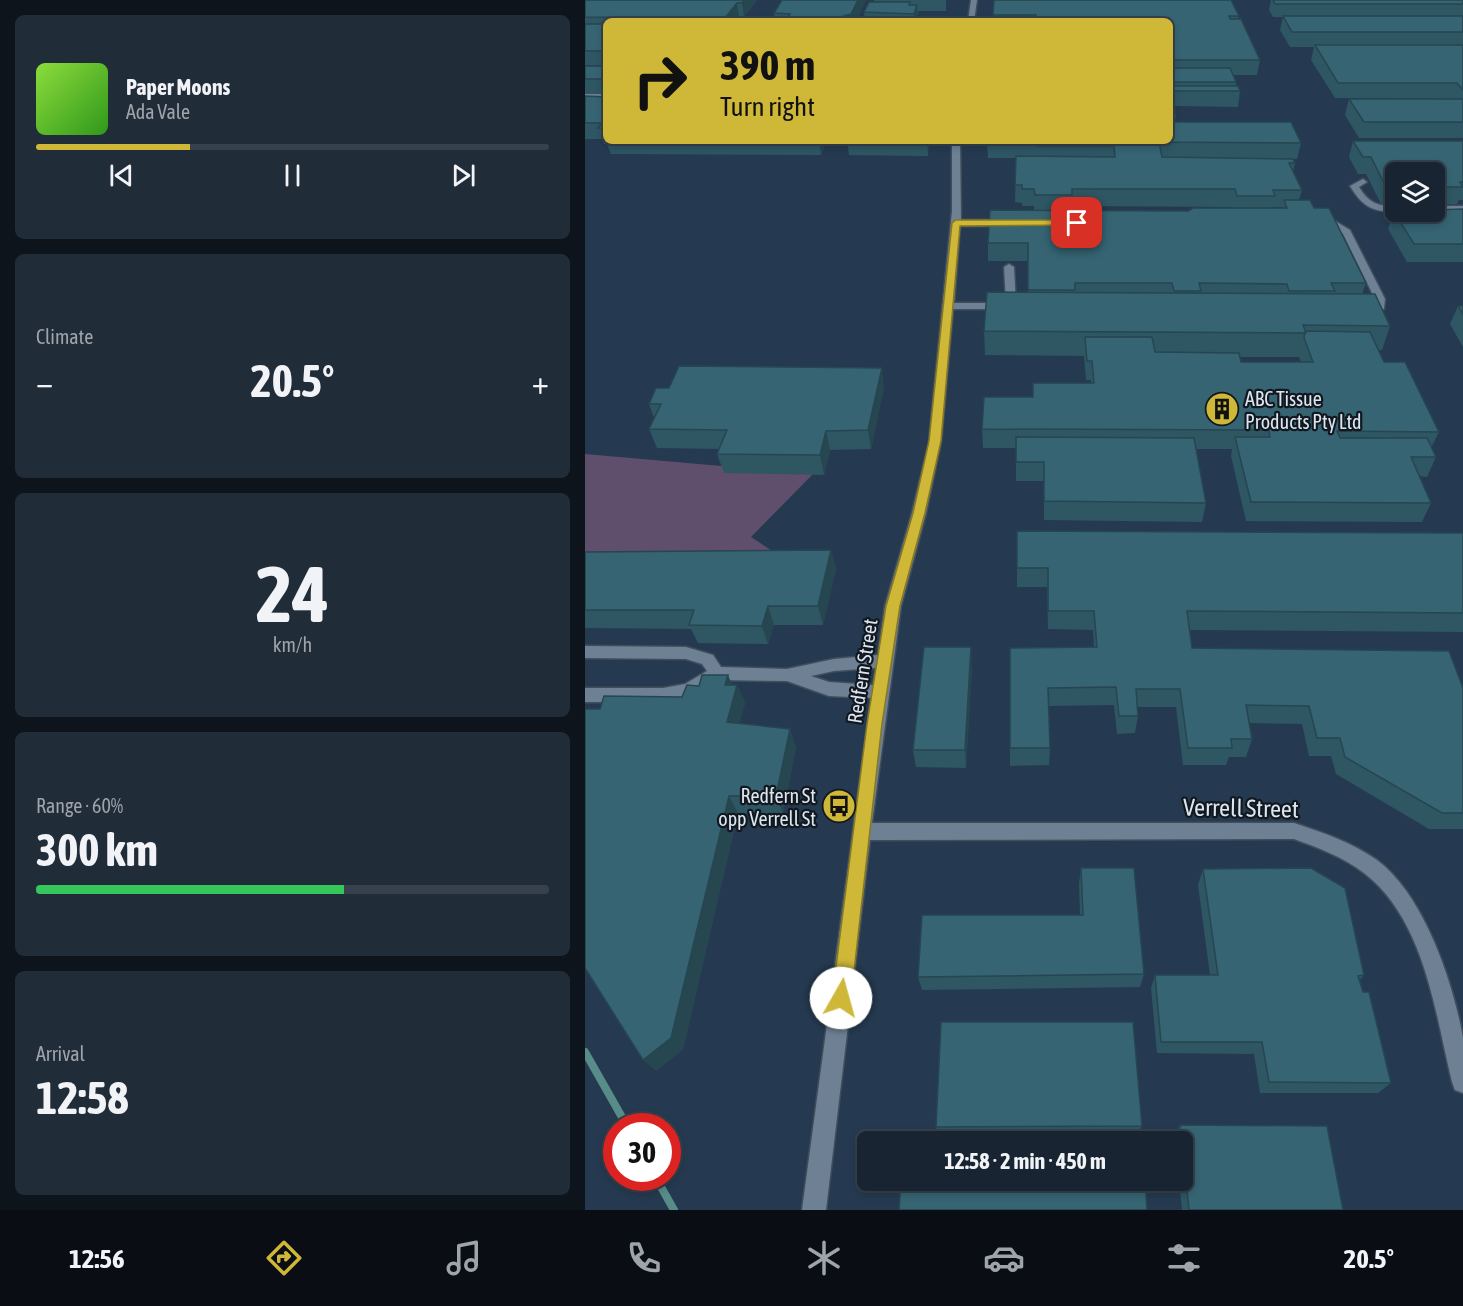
<!DOCTYPE html>
<html lang="en">
<head>
<meta charset="utf-8">
<style>
	:root { --surface:#182431; --page:#212c39; --text:#f1f3f6; --muted:#9fa4ab; --line:#36414d; --accent:#cfb837 }
	body { margin:0; font-family:"Asap Condensed",sans-serif; background:var(--page); color:var(--text); height:100vh; display:flex; flex-direction:column; font-size:22px; white-space:nowrap }
	* { box-sizing:border-box; margin:0 }
	p { font-size:20px; color:var(--muted) }
	.icon { flex:none; width:33px; height:33px; fill:none; stroke:currentColor; stroke-width:2; stroke-linecap:round; stroke-linejoin:round }
	.map { position:relative; flex:1; overflow:hidden }
	.drawer { display:flex; flex-direction:column; gap:15px; padding:15px; background:#0d141b; width:585px }
	.drawer>* { flex:none }
	.top-card { position:absolute; left:18px; top:18px; width:570px; height:126px; border-radius:9px; box-shadow:0 3px 9px #0003,0 0 0 2px var(--line); background:#cfb837; color:#111; overflow:hidden }
	.fabs { position:absolute; left:800px; top:162px; display:grid; gap:12px }
	.fabs a { display:grid; place-items:center; width:60px; height:60px; border-radius:9px; background:var(--surface); box-shadow:0 3px 9px #0003,0 0 0 2px var(--line); font-size:30px }
	.speed { position:absolute; left:18px; top:1113px; display:flex; gap:12px; font-size:30px; font-weight:700; text-align:center }
	.speed>* { display:grid; place-content:center; width:78px; height:78px; border-radius:50%; background:var(--surface); box-shadow:0 3px 9px #0003,0 0 0 2px var(--line); line-height:1 }
	.speed .limit { border:9px solid #d22; background:#fff; color:#111 }
	.pin { position:absolute; display:grid; place-items:center; width:51px; height:51px; color:#fff; margin:-26px; border-radius:12px; box-shadow:0 3px 9px #0006 }
	.me { position:absolute; width:66px; margin:-33px; rotate:7deg; stroke-linejoin:round; filter:drop-shadow(0 0 4px #0008) }
	.turn { display:flex; align-items:center; gap:21px; height:126px; padding:0 18px; font-size:27px }
	.turn .icon { width:78px; height:78px; stroke-width:2.5 }
	.turn b { display:block; font-size:42px; line-height:51px }
	.big { font-size:45px; font-weight:700; line-height:1.1 }
	.drawer .widget { flex:1; display:flex; flex-direction:column; justify-content:center; gap:9px; min-width:0; padding:0 21px; border-radius:9px; background:var(--page) }
	.drawer .dial { align-items:center; gap:0 }
	.dial b { font-size:78px; line-height:1 }
	.song { display:flex; align-items:center; gap:18px }
	.cover { width:72px; height:72px; border-radius:9px; background:linear-gradient(135deg,hsl(90 70% 55%),hsl(110 70% 35%)) }
	.played { height:6px; border-radius:3px; background:linear-gradient(90deg,var(--accent) 30%,var(--line) 30%) }
	.keys { display:flex; justify-content:space-around; direction:ltr }
	.heat { display:flex; justify-content:space-between; align-items:center; font-size:33px; direction:ltr }
	.charge { height:9px; border-radius:4px; background:linear-gradient(90deg,#34c759 60%,var(--line) 0) }
	.trip { position:absolute; left:272px; top:1131px; width:336px; height:60px; border-radius:9px; background:var(--surface); box-shadow:0 3px 9px #0003,0 0 0 2px var(--line); font-weight:700; line-height:60px; text-align:center }
	.dock { display:flex; height:96px; justify-content:space-around; align-items:center; background:#0a0e14; color:var(--muted) }
	.dock .icon { width:42px; height:42px }
	.dock .active { color:var(--accent) }
	.dock b { font-size:27px; color:var(--text) }
	main { display:flex; flex:1; min-height:0 }
	.map>svg:first-child { display:block }
	.built { fill:#253a50; fill-rule:evenodd }
	.green { fill:#604f6c }
	.lines { fill:none; stroke-linecap:round; stroke-linejoin:round }
	.stream { stroke:#588c88; stroke-width:8 }
	.minor-casing { stroke:#404e5c; stroke-width:3 }
	.minor { fill:#6e8094; fill-rule:evenodd }
	.wall { fill:#2e5663; fill-rule:evenodd }
	.shaded-wall { fill:#264650 }
	.building { fill:#366473; stroke:#264650; stroke-width:1.5 }
	.route { fill:#cfb837; stroke:#877824; stroke-width:1.5 }
	.labels { text-anchor:middle; dominant-baseline:central; stroke-width:4.5; stroke-linejoin:round; paint-order:stroke }
	.poi-label { font-size:20px; fill:#dce6f1; stroke:#11181f; text-anchor:start }
	.street-label { font-size:20px; fill:#dce6f1; stroke:#11181f }
	.near-street-label { font-size:24px; fill:#dce6f1; stroke:#11181f }
</style>
</head>
<body>
<main>
<section class="drawer">
<div class="widget">
<div class="song"><i class="cover"></i><div><b>Paper Moons</b><p>Ada Vale</p></div></div>
<div class="played"></div>
<div class="keys"><svg class="icon" aria-label="previous" viewBox="0 0 24 24"><path d="M18 5L8 12l10 7zM5 5v14"/></svg><svg class="icon" aria-label="pause" viewBox="0 0 24 24"><path d="M8 5v14M16 5v14"/></svg><svg class="icon" aria-label="next" viewBox="0 0 24 24"><path d="M6 5l10 7-10 7zM19 5v14"/></svg></div>
</div>
<div class="widget"><p>Climate</p>
<div class="heat"><a>−</a><b class="big">20.5°</b><a>+</a></div>
</div>
<div class="widget dial"><b>24</b><p>km/h</p></div>
<div class="widget"><p>Range · 60%</p><b class="big">300 km</b><div class="charge"></div></div>
<div class="widget"><p>Arrival</p><b class="big">12:58</b></div>
</section>
<div class="map">
<svg width="878" height="1210" viewBox="0 0 878 1210">
	<rect width="100%" height="100%" fill="#203041"/>
	<path class="built" d="M0,0H878V1210H0ZM21,21H585V141H21ZM810,172H849V212H810ZM32,1126H82V1178H32ZM282,1142H597V1180H282Z"/>
	<path class="green" d="M0,454L228,474L166,537L215,569L0,573Z"/>
	<g class="lines">
		<path class="stream" d="M0,1052L42,1126
			M71,1178L89,1210"/>
		<g class="minor-casing">
			<path id="minor" d="M386,0H392L389,21H383Z
				M0,94H21V98H0Z
				M367,141H375L376,220H425L430,223L425,226H375L369,303H421L419,267L424,264L429,267L431,306L426,309H368L356,442L341,513L316,606L287,823H709C739,833 766,842 792,860C839,895 868,982 878,1038C878,1056 878,1075 878,1093L870,1090L867,1082C850,1013 840,920 779,873C758,857 734,848 709,839L285,840L241,1210H217L286,698L244,696L202,681L134,680L110,695L78,702H0V688H78L100,684L122,671L117,664L101,659L0,658V646L101,647L128,655L136,667L202,669L249,659L293,655L300,606L327,513L344,442L367,211ZM291,668L288,685L244,682L226,676L249,671Z
				M778,179L782,182L774,187C784,203 792,206 810,206L811,212C787,212 777,206 765,186Z
				M849,206H878V212H849Z
				M729,221H750L765,230L800,299L799,309L775,314V310L790,305V299L758,234L748,227L729,225Z"/>
		</g>
		<use href="#minor" class="minor"/>
	</g>
	<path class="wall" d="M0,0H172L159,17H154L151,21H21V66L0,65Z
		M197,0H281L271,21H190L189,13Z
		M289,0H361V11H333V19L347,21H280L279,12L289,2Z
		M686,0H878V138H774L760,115L764,99H867L750,98L726,60L729,47H705L695,30L698,17H688L684,10Z
		M408,15L654,16L653,19L675,60L672,75H648L651,82V86L655,91L653,107L590,106L591,114L590,122L716,143L712,159H708L710,163L708,171L717,190L714,200L729,208L781,283L777,294L805,326L797,350H793L799,362L854,432L846,448L851,457L842,477L835,476L846,503L837,522L661,521L646,456L647,449H611L621,503L617,522L459,520V481H431V448H398L397,429L448,397L506,383V380H501L499,356L400,355L399,331L443,292V261H403V243L449,210V206H437V203L430,202L431,158H403L402,141H585V21H408ZM487,206L647,207V208L603,211L487,210ZM688,207H697V208H688ZM655,357H714L716,362H656Z
		M0,66H21V94H0Z
		M0,96L21,97V141H252L240,145L236,155L26,154L22,144H19L17,139H0Z
		M262,141H344L343,156L264,155Z
		M768,141H878V200H874L872,204H849V172H810V204H796L781,174H773L764,157Z
		M878,209V262H822L803,229L809,212Z
		M873,306H878V347L865,324Z
		M299,387L286,449L245,450L239,475L139,473L132,454L134,449L72,448L64,429L69,418L64,404Z
		M432,531L878,533V632L605,630L607,648L878,688V829H844L751,774L746,756H724L717,724L664,723L667,739L661,757H644L641,765H598L591,707H552L553,716L550,733L532,734L529,705L464,706L465,748L464,765L425,766V648L509,647L508,630L463,629L462,587H432Z
		M246,550L251,569L238,625H189L183,644L113,643L106,629L0,628V552Z
		M387,666L381,768L331,767L328,750Z
		M152,685L160,703L154,723L211,747L198,813H153L98,1049L71,1071L15,709L97,697L114,686Z
		M496,868L559,974L555,987L337,990L333,977L495,915L494,884Z
		M618,869L779,975L775,980L778,992L806,1083L793,1093H675L669,1054L572,1053L566,988L570,975H625L613,885Z
		M595,1125L758,1210H597L594,1180H597V1142H590V1134Z
		M557,1126L552,1135L354,1136L351,1127Z"/>
	<path class="shaded-wall" d="M159,0H172L159,17L157,3Z
		M273,0H281L271,21H252V18Z
		M152,3L154,17L151,21H141L140,18Z
		M332,5L333,19V21H330L329,14Z
		M234,141H252L240,145L236,155Z
		M342,141H344L343,156Z
		M297,368L299,387L286,449L283,430Z
		M241,431L245,450L239,475L235,455Z
		M246,550L251,569L238,625L233,606Z
		M183,606L189,625L183,644L177,626Z
		M386,647L387,666L381,768L380,750Z
		M143,675L150,692L152,685L160,703L150,739L142,722L140,685Z
		M205,729L211,747L198,813L191,796Z
		M144,796L153,813L98,1049L71,1071L58,1060Z"/>
	<path class="building" d="M0,0H159L157,3H152L140,18L0,17Z
		M197,0H273L266,14L252,18L203,17L205,14L189,13Z
		M409,0H646L654,16H644L645,19H656L675,60H585V21H451V15H408Z
		M688,0H878V4H690Z
		M284,2H325L324,5H332L329,14L279,12Z
		M698,16H878V32H707Z
		M331,19H347V21H331Z
		M0,24H21V51H0Z
		M730,45H878V90L872,83H753Z
		M0,66H21V79H0Z
		M585,68H645L651,82H585Z
		M585,86H653L655,91H585Z
		M585,92H586L591,114H585Z
		M0,96L21,97V128H13L17,123H0Z
		M764,99H878V122H779Z
		M585,122H706L716,143L574,142L577,157L708,159L710,163H704L717,190H688L690,196H652L650,189H487V195H450L449,189H437V185H430L431,156L530,157L529,146H452V142L402,141H585Z
		M768,141H878V182H875L878,187H849V172H810V187H801L786,157H778Z
		M699,200H725L729,208H744L781,283H746L750,291H704L702,284L614,283L616,291H589L587,283H490V290H443V243H403L405,210L603,211L608,208H702Z
		M878,209V244H829L809,212H849V210Z
		M402,292L790,294L805,326L718,325L721,333L399,331Z
		M873,306H878V314Z
		M720,331L785,332L799,362H820L854,432L752,431L755,438H842L851,457H826L846,503L666,502L650,437H685L684,430L397,429L399,397H448V383H509L507,361H502L500,337H567L570,352L654,353L656,362H728L719,338Z
		M94,366L297,368L283,430L241,431L235,455L132,454L142,430L64,429L76,404H64L71,388H84Z
		M431,437L609,438L621,503L459,501V462H431Z
		M432,531L878,533V613L602,611L607,648L864,651L878,688V813H857L760,757L755,738H732L724,706L661,705L667,739H646L647,748H603L595,689H551L553,716H534L531,687L463,688L465,748H425V648L512,647L509,611H463V568H432Z
		M246,550L233,606H183L177,626L104,625L109,610H0V552Z
		M339,647H386L380,750H328Z
		M117,675H143L140,685H152L142,722L205,729L191,796H144L86,1038L58,1060L0,968V709H15L19,696L97,697L102,685L114,686Z
		M496,868H549L559,974L333,977L337,915H498Z
		M726,868L760,888L779,975L773,976L778,992H784L806,1083L684,1082L677,1042H576L570,975H633L618,869Z
		M356,1022H548L557,1126L351,1127Z
		M595,1125L742,1126L758,1210H604Z
		M316,1180H560L562,1210H314Z"/>
	<path class="route" d="M492,220L495,225L375,226L356,441L340,513L315,606L297,724L266,998L263,1004L256,1007L249,1004L247,998L282,724L301,606L328,513L344,441L367,223L371,220Z"/>
	<defs>
		<g id="building-disc" transform="scale(1.725)"><circle r="9.5" fill="#cfb837" stroke="#11181f"/><path d="M-4-6H4V6H1V3H-1V6H-4ZM-2.5-4.3h1.7v1.8h-1.7ZM.8-4.3h1.7v1.8H.8ZM-2.5-1h1.7V.8h-1.7ZM.8-1h1.7V.8H.8Z" fill="#111"/></g>
		<g id="bus-disc" transform="scale(1.725)"><circle r="9.5" fill="#cfb837" stroke="#11181f"/><path d="M-5-6H5V4H4V6H2V4H-2V6H-4V4H-5ZM-3.5-4V0h7V-4ZM-3.5 1.2v1.5H-2V1.2ZM2 1.2v1.5H3.5V1.2Z" fill="#111"/></g>
	</defs>
	<g fill-rule="evenodd">
		<use href="#building-disc" x="637" y="409"/>
		<use href="#bus-disc" x="254" y="806"/>
	</g>
	<g class="labels">
		<g class="poi-label">
			<text x="660" y="398">ABC Tissue<tspan x="660" dy="23">Products Pty Ltd</tspan></text>
			<text x="231" y="795" text-anchor="end">Redfern St<tspan x="231" dy="23">opp Verrell St</tspan></text>
		</g>
		<g class="street-label">
			<text transform="translate(277 671) rotate(-81)">Redfern Street</text>
		</g>
		<g class="near-street-label">
			<text transform="translate(656 808) rotate(1)">Verrell Street</text>
		</g>
	</g>
</svg>
<div class="fabs">
<a><svg class="icon" aria-label="layers" viewBox="0 0 24 24"><path d="M12 4l9 5-9 5-9-5zM3 14l9 5 9-5"/></svg></a>
</div>
<div class="speed"><div class="limit">30</div></div>
<div class="pin" style="left:492px;top:223px;background:#d93025"><svg class="icon" aria-label="arrive" viewBox="0 0 24 24"><path d="M6 21V4h12l-3 4 3 4H6"/></svg></div>
<svg class="me" style="left:256px;top:998px" viewBox="-20 -20 40 40"><circle r="19" fill="#fff"/><path d="M0-13L10 11 0 6-10 11z" fill="#cfb837"/></svg>
<div class="trip">12:58 · 2 min · 450 m</div>
<div class="top-card">
<div class="turn"><svg class="icon" aria-label="right" viewBox="0 0 24 24"><path d="M7 20v-9h11M14 6l5 5-5 5"/></svg><div><b>390 m</b>Turn right</div></div>
</div>
</div>
</main>
<nav class="dock">
<b>12:56</b>
<svg class="icon active" aria-label="directions" viewBox="0 0 24 24"><path d="M12 3l9 9-9 9-9-9zM9 14v-3h6M13 9l2 2-2 2"/></svg>
<svg class="icon" aria-label="music" viewBox="0 0 24 24"><path d="M9 18V5l10-2v13"/><circle cx="6" cy="18" r="3"/><circle cx="16" cy="16" r="3"/></svg>
<svg class="icon" aria-label="phone" viewBox="0 0 24 24"><path d="M5 4h4l2 5-3 2q2 4 5 5l2-3 5 2v4C11 20 4 13 5 4z"/></svg>
<svg class="icon" aria-label="climate" viewBox="0 0 24 24"><path d="M12 3v18M4 7l16 10M4 17L20 7"/></svg>
<svg class="icon" aria-label="car" viewBox="0 0 24 24"><path d="M5 17H2v-5l4-1 3-4h7l3 4 3 1v5h-3M9 17h6M6 11h13"/><circle cx="7" cy="17" r="2"/><circle cx="17" cy="17" r="2"/></svg>
<svg class="icon" aria-label="filters" viewBox="0 0 24 24"><path d="M4 7h16M4 17h16"/><circle cx="9" cy="7" r="2"/><circle cx="15" cy="17" r="2"/></svg>
<b>20.5°</b>
</nav>
</body>
</html>
